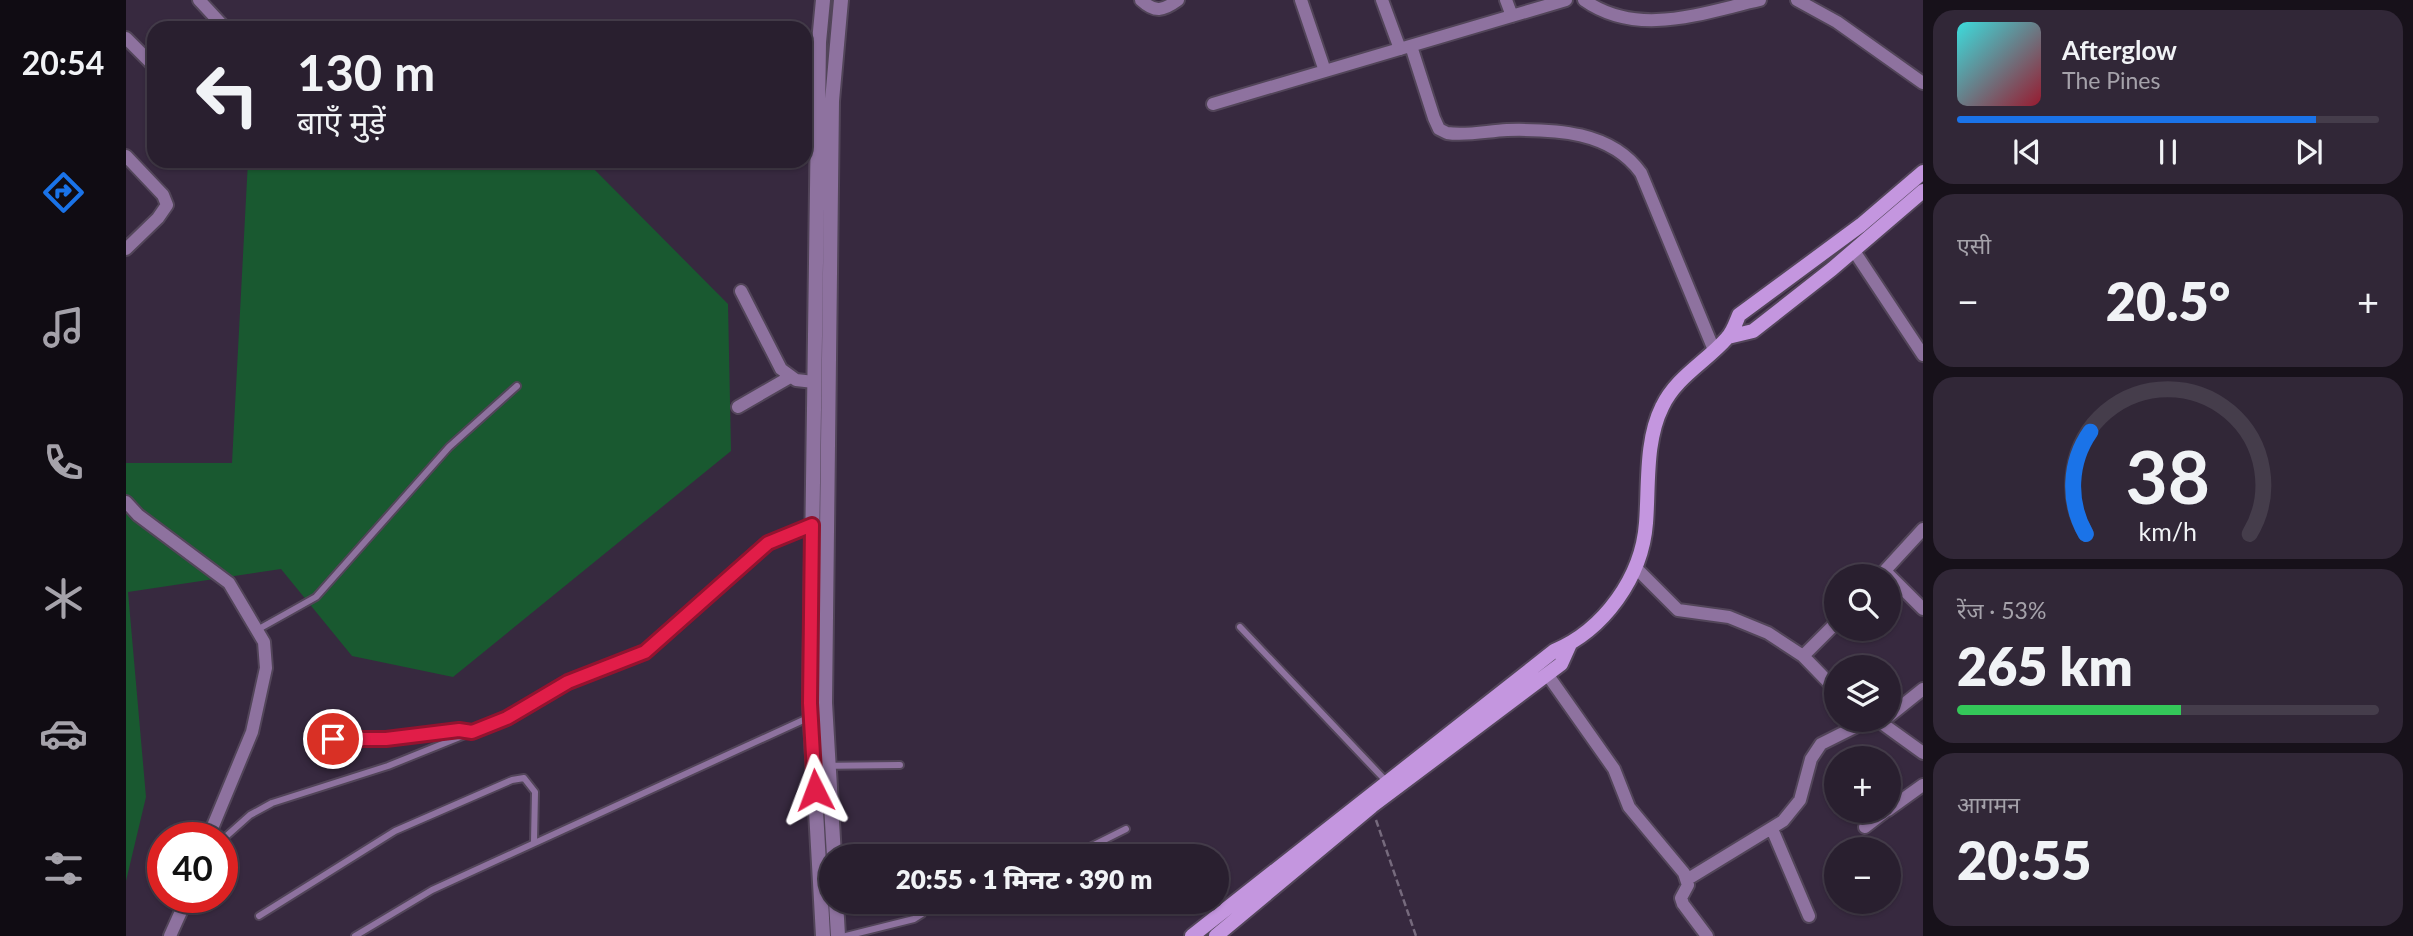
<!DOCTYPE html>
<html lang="hi">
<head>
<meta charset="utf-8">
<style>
	:root { --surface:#291f2f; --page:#312737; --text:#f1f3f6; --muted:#a5a2aa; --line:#453d4b; --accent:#1a73e8 }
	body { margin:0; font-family:Lato,"Noto Sans Devanagari",sans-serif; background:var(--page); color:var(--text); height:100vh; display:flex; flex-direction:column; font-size:26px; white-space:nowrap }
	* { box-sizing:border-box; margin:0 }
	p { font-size:23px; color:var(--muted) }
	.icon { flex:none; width:38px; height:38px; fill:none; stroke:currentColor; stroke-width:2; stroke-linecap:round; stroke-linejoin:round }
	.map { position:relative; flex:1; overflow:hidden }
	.details { display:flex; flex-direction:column; gap:10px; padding:10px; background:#17111a; width:490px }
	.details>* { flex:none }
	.hud { position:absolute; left:21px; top:21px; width:665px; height:147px; border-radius:21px; box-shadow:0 2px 5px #0004,0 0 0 2px var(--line); background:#291f2f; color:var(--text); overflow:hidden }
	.tools { position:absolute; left:1698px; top:564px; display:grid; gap:14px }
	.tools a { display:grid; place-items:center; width:77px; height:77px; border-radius:50%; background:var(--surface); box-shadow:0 2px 5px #0004,0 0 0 2px var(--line); font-size:35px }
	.speed { position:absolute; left:21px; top:822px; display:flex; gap:14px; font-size:35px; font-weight:700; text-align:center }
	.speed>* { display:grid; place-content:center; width:91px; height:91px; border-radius:50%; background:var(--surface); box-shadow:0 2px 5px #0004,0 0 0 2px var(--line); line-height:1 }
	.speed .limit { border:10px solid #d22; background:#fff; color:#111 }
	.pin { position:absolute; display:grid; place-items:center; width:60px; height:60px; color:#fff; margin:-30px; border:4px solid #fff; border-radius:50%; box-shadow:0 2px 7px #0007 }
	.me { position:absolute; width:77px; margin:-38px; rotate:357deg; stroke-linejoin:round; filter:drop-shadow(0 0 5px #0008) }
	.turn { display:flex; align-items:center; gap:24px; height:147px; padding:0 35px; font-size:32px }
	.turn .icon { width:91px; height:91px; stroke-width:2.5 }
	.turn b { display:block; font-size:49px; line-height:60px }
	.big { font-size:52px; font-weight:800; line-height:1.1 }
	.details .widget { flex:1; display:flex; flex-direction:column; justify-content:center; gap:10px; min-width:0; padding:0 24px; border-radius:21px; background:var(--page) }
	.details .dial { align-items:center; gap:0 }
	.dial svg { height:182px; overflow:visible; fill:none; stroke:var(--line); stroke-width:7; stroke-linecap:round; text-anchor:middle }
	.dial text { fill:var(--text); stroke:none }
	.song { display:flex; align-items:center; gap:21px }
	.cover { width:84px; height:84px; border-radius:10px; background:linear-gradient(135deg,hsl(180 70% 55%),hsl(350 70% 35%)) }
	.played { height:7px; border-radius:4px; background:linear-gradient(90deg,var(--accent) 85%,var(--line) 85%) }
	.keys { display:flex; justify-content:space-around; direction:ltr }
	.heat { display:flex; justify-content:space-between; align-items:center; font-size:38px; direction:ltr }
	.charge { height:10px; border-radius:5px; background:linear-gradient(90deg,#34c759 53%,var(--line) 0) }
	.trip { position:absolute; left:693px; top:844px; width:410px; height:70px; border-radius:35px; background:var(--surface); box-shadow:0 2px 5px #0004,0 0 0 2px var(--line); font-weight:800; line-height:70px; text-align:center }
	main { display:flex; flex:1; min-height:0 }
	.dock { display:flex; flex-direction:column; width:126px; justify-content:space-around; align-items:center; background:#100c13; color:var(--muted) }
	.dock .icon { width:49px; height:49px }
	.dock .current { color:var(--accent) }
	.dock b { font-size:32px; color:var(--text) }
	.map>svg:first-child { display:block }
	.green { fill:#195930 }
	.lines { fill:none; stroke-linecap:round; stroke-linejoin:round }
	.service-casing { stroke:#524559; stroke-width:10 }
	.minor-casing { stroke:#524559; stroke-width:16 }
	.tertiary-casing { stroke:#524559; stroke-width:18 }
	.secondary-casing { stroke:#524559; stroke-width:18 }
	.path { stroke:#766a7d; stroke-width:2.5; stroke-dasharray:7 3.5; stroke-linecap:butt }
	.service { stroke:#8e729f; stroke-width:6 }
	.minor { stroke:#8e729f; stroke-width:12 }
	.tertiary { stroke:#8e729f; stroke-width:14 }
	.secondary { stroke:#c496df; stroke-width:14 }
	.route-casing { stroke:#92132f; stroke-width:18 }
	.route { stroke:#e11d48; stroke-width:12 }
</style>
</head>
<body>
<main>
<nav class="dock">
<b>20:54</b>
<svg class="icon current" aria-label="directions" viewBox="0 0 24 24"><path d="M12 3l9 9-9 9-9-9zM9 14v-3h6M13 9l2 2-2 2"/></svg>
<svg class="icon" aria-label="music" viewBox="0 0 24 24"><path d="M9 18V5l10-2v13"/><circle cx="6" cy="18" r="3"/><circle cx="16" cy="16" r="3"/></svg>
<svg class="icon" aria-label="phone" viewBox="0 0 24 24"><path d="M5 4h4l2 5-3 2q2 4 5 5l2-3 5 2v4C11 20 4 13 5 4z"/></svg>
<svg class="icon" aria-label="climate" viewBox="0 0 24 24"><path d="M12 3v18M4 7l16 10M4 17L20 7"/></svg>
<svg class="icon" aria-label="car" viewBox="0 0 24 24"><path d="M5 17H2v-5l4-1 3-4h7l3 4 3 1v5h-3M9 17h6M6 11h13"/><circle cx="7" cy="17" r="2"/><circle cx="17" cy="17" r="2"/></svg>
<svg class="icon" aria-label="filters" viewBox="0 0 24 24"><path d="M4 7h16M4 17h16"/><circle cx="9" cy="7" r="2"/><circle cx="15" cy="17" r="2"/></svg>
</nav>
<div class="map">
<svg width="1797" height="936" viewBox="0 0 1797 936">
	<rect width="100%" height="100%" fill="#37293f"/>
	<path class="green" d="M122,161H460L602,304L605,451L327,677L226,656L155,569L2,592L20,797L0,881V463H106Z"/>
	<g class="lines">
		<g class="service-casing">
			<path id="service" d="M1114,627L1260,781
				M131,630L190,597L323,447L391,386
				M207,739L249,740L333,730L344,732
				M688,766L774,765
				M96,840L124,815L146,803L262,766L381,718L442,682L509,657L529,644L642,543L684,525
				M946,856L1000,829
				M133,916L269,831L386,780L398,778L409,792L408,842
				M229,936L306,890L684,717
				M720,936L788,919L796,914L801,901"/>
		</g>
		<g class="minor-casing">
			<path id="minor" d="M73,0L99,28
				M1015,0C1029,13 1037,11 1052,0
				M1175,0L1199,71
				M1256,0L1274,49
				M1380,0L1386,16
				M1458,0C1512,38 1575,13 1634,0
				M1671,0L1711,22L1797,83
				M0,38L28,66
				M1285,46L1308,118L1313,129L1321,133C1341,136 1361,131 1381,130C1429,129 1485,131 1515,173L1588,350
				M1087,104L1440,0
				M0,156L37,195L41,205L32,218L0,249
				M1728,251L1797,355
				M615,291L655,369L670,380L688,382
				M612,407L664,377
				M0,502L12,515L103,583L138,642L140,668L126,732L82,838
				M1509,567L1552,610L1603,617L1642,633L1677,656L1710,690
				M1759,571L1797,609
				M1754,576L1797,529
				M1677,656L1710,623
				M1421,674L1488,769L1503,807L1558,873L1562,885L1555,898L1557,904L1581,936
				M1762,717L1797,689
				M1750,719L1797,753
				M1762,810L1797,785
				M1739,827L1761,810
				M1646,829L1683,916
				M1562,879L1657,821L1674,800L1685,759L1695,744L1745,719
				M44,936L61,898"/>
		</g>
		<g class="tertiary-casing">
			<path id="tertiary" d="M697,0L693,42L684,703L697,936
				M708,856L699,703L706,101L715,0
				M710,901L712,936"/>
		</g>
		<g class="secondary-casing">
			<path id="secondary" d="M1602,337L1627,331L1706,269L1797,191
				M1066,936L1428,651C1478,630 1516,577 1520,523C1523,486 1519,441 1536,407C1550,377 1580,362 1601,338C1607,332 1610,322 1613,315L1735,225L1797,172
				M1090,936L1246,806L1435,664L1444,644"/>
		</g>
		<path class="path" d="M1250,820L1290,936"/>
		<use href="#service" class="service"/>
		<use href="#minor" class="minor"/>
		<use href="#tertiary" class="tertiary"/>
		<use href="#secondary" class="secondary"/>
	</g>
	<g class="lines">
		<g class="route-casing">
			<path id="route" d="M207,739H260L333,730L346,732L381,718L442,682L519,652L642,543L686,525L684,703L689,790"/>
		</g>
		<use href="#route" class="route"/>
	</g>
</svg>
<div class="tools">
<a><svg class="icon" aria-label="search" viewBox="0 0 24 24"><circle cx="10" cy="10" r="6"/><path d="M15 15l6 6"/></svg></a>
<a><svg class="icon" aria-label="layers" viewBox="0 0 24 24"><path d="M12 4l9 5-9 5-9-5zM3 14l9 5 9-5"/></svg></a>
<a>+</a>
<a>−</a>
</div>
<div class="speed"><div class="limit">40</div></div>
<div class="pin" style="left:207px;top:739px;background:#d93025"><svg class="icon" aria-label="arrive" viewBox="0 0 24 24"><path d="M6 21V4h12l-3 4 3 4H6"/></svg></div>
<svg class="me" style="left:689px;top:790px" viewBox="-20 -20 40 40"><path d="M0-17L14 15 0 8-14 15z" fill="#e11d48" stroke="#fff" stroke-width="4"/></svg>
<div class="trip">20:55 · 1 मिनट · 390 m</div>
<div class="hud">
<div class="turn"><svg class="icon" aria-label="left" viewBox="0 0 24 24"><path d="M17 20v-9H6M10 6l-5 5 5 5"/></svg><div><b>130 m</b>बाएँ मुड़ें</div></div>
</div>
</div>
<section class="details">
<div class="widget">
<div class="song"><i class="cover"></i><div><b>Afterglow</b><p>The Pines</p></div></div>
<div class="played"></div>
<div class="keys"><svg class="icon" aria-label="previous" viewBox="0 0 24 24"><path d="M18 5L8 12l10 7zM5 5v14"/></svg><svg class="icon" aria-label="pause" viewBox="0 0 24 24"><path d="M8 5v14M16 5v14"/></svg><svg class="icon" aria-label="next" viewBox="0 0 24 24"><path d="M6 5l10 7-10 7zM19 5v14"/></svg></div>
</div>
<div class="widget"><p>एसी</p>
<div class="heat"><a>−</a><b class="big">20.5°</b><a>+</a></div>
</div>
<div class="widget dial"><svg viewBox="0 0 100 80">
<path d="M14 69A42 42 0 1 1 86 69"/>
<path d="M14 69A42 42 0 0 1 16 24" stroke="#1a73e8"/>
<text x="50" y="56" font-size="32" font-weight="700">38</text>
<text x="50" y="72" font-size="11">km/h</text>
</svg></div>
<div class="widget"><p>रेंज · 53%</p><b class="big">265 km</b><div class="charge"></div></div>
<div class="widget"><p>आगमन</p><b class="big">20:55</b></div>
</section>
</main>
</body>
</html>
